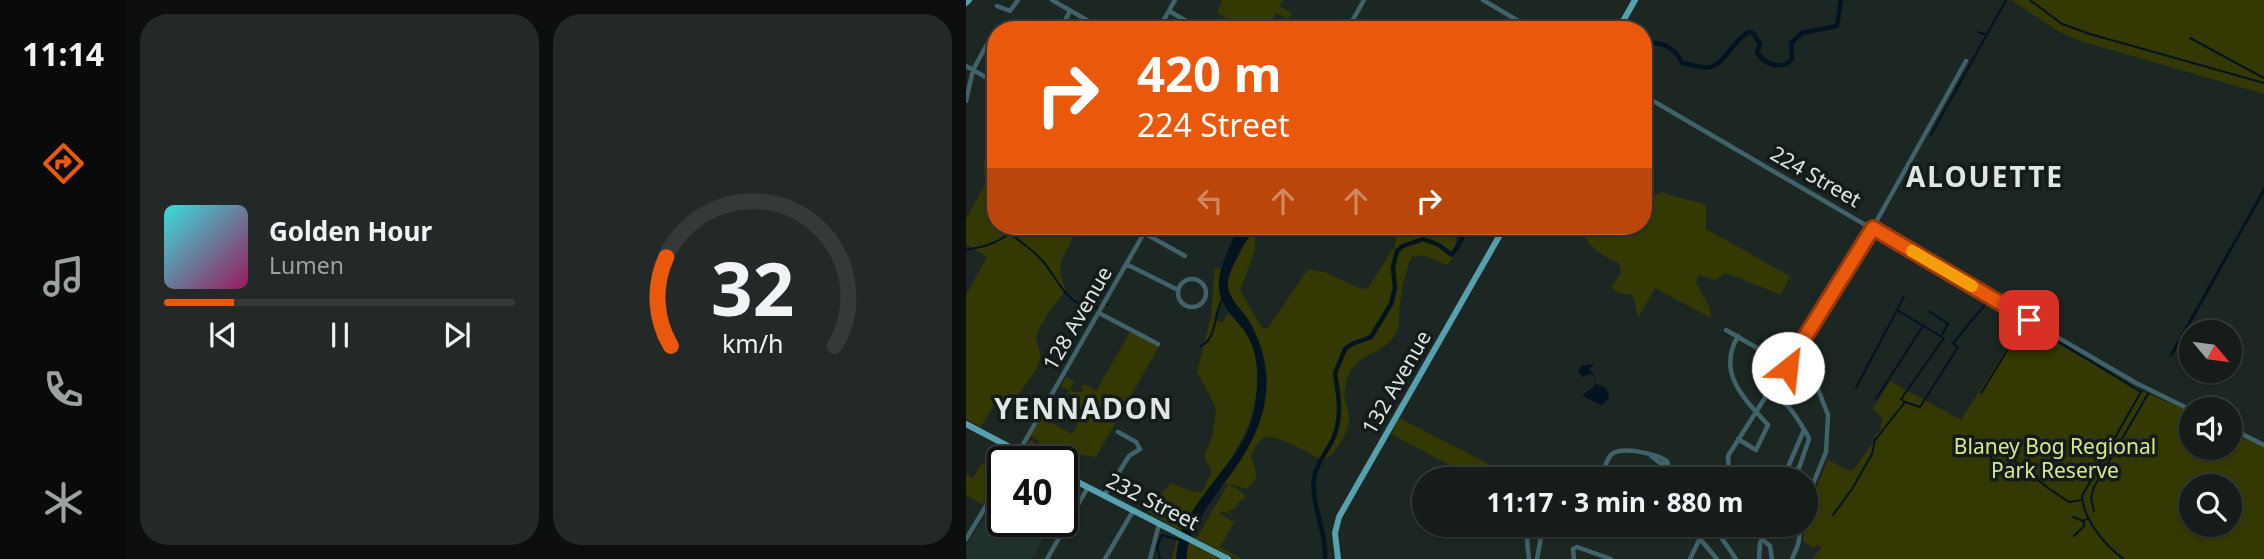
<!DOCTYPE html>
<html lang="en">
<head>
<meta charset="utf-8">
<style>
	:root { --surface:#151c1a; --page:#222927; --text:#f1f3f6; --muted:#9da1a2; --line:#343a39; --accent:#ea580c }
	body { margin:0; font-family:"Noto Sans",sans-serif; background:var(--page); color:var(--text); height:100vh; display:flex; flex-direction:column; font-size:26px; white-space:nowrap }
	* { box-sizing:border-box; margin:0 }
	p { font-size:23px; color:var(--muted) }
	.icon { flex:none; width:38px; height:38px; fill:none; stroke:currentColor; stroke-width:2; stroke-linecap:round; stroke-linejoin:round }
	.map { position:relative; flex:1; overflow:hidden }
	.drawer { display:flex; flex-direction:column; gap:14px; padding:14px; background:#0c0f0e; width:840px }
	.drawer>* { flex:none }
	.guide { position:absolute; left:21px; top:21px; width:665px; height:214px; border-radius:28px; box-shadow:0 2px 5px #0004,0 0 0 2px var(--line); background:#ea580c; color:#fff; overflow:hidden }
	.needle { width:46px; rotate:119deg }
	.tools { position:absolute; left:1213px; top:320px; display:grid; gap:14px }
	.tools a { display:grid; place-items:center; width:63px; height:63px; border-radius:50%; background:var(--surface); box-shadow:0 2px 5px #0004,0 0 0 2px var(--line); font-size:35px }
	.speed { position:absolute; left:21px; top:446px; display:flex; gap:14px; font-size:35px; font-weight:700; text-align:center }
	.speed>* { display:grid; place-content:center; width:91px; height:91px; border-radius:50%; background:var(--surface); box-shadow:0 2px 5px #0004,0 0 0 2px var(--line); line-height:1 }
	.speed .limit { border:4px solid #111; border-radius:10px; background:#fff; color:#111 }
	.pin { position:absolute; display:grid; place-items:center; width:60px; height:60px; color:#fff; margin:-30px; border-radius:14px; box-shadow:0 4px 10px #0006 }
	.me { position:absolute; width:77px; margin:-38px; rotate:29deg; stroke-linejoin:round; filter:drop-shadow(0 0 5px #0008) }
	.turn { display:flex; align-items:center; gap:24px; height:147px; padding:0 35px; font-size:32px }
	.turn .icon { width:91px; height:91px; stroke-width:2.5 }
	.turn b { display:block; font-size:49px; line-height:60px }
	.lanes { display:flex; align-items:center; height:66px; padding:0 35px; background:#0003; justify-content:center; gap:35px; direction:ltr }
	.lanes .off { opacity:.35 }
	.drawer .widget { flex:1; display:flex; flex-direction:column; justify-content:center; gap:10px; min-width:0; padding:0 24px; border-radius:28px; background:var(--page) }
	.drawer .dial { align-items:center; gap:0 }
	.dial svg { height:182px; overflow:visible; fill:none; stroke:var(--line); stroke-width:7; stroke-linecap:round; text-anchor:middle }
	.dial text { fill:var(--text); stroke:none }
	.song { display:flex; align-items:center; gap:21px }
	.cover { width:84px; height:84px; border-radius:10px; background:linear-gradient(135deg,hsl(180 70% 55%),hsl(330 70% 35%)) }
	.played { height:7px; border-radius:4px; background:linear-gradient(90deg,var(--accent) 20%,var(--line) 20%) }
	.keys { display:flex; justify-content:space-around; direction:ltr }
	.drawer .tiles { flex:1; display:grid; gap:14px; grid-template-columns:repeat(2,1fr) }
	.trip { position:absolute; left:446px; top:467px; width:406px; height:70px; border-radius:35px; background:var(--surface); box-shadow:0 2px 5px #0004,0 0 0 2px var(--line); font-weight:700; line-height:70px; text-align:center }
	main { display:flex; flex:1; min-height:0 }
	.tabs { display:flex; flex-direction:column; width:126px; justify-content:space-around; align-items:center; background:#080b0a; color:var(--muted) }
	.tabs .icon { width:49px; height:49px }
	.tabs .active { color:var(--accent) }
	.tabs b { font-size:32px; color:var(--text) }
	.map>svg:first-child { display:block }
	.built { fill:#20312d }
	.green { fill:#343903; fill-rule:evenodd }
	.water { fill:#031320 }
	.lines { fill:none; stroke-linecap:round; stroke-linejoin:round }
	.stream { stroke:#031320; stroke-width:2 }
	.river { stroke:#031320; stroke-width:4.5 }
	.minor { stroke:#406268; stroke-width:4.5 }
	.major { stroke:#57a0ad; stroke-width:6 }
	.route-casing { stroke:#983908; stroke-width:18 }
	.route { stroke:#ea580c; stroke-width:12 }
	.slow { stroke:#f59e0b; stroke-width:12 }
	.labels { text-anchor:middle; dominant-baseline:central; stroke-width:7; stroke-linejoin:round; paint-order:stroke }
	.street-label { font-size:21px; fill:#e0e6e4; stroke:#131c1a }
	.park-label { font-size:21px; fill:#dae889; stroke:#131c1a }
	.district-label { font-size:28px; font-weight:bold; letter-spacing:2px; fill:#e0e6e4; stroke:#131c1a }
</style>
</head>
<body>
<main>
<nav class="tabs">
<b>11:14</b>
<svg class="icon active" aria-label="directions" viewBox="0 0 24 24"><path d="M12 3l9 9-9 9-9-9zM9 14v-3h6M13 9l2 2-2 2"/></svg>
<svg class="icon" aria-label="music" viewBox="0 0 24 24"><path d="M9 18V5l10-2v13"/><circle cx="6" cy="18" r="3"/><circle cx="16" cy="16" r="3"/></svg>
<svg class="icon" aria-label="phone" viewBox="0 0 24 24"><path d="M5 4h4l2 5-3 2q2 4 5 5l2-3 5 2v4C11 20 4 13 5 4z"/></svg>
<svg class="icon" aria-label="climate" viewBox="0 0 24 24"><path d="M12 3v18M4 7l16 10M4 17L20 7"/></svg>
</nav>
<section class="drawer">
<div class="tiles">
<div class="widget">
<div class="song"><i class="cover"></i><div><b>Golden Hour</b><p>Lumen</p></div></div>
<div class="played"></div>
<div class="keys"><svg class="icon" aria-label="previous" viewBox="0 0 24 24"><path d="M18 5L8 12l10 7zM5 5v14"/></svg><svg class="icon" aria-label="pause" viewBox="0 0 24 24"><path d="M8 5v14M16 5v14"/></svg><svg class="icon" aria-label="next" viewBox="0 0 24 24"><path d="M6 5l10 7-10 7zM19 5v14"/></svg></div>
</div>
<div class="widget dial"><svg viewBox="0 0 100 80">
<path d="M14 69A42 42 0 1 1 86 69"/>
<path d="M14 69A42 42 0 0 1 12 30" stroke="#ea580c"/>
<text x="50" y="56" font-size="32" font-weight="700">32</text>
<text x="50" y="72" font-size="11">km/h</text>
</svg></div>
</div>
</section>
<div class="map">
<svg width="1298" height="559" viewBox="0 0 1298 559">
	<rect width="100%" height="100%" fill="#1c2623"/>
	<path class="built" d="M18,518L47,534L55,522H87L65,559H3L0,557V546Z"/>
	<path class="green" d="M256,0H317L313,6L326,13L322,19L310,13L302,27L305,30H268L270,24L251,13Z
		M1045,0H1298V94L1114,41L1092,31Z
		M29,144L30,226H110C106,254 84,256 100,290L83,312L74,327L70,337L75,358L71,368L49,400L33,396L15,427L0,419V295L21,257L0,244V219L21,181C14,167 17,154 29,144Z
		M697,192C711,199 725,199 740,205V229L824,276L815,295L760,273L749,280L732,275L730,283L744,308L745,318L689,288L672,318L667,295L652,293L646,287L655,273L653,263C634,255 621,246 614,226H677V199Z
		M431,226H492L489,235L491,254L481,265L456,255L446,257C439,272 436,287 434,304C433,312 434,323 431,331C417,360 386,347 379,389C377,398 382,407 383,416C384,431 370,454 357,461C346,455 309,433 298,438C291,441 288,450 285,457L289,467L290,479L281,489L264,484L282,497L277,495L279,499L273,501L269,509L262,511L267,516L256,511L254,513L267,522L271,518L254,547L276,559H271L228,538L232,536L262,484L255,485C280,454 303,416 301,374C300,358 292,338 284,324C278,312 260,297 261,282C263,273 270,261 274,253C278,244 281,236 289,232V251L274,290L296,328H302L342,269L359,272L395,289L402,288L429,246Z
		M249,267L256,270L252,283L257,303L250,312L248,320L256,322L263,313C269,320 276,327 281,334C301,368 289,421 269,452C253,478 231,501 218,529L214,530L182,512L190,499L205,483L225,491L236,492L246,472L238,456L247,434L250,408L231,372L245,316Z
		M1057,323L1118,359L1119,357L1164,386L1225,412V448H1264V431L1298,447V559H847L855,547L852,545L847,548L837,541L841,511H844L845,509L844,503L862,460L884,471L889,468L910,438L908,436L915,429L916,418L907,409L924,381L995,420ZM1225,486H1264V525H1225Z
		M165,330L194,345L130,457L108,454L97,450L94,454L95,451L91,449L90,460L83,462L89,453L83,450V447L80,453L84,456L79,462L60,452L59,448L64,440L68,442V446L74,442L65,436L75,417L106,434L115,418L108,414L110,411L107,409L104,412L97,408L101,404H108L110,398H107L108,396L102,393L103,390L95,386L100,377L108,381L104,389L108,392H117L118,390L114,388L119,384L130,391Z
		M433,418L552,479H510L425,434Z
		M16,463L35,474L17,505L0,495V475L7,478Z
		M212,534L215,539L256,559H206Z"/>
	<path class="water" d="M1298,187V193L1207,355L1203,356Z
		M271,226H284L285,234C278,244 263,269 262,282C260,297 278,312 285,324C299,351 303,377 298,407C294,425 284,446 274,461C260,483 216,533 221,559H210C213,502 274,468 287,415C293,390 295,354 279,332C268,316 254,307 253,287C252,266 266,246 271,226Z
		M626,358L627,365L623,369L628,374L629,384L639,387L643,394L642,399L636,405L616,396L628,386V376L624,374L616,377L612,371L616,366L626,364Z"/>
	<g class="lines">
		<path class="stream" d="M1064,0L1096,24L1124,34L1298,83
			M1012,32L1021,35
			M1224,38L1298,78
			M965,135L1040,0
			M21,201L30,215
			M38,226C48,239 64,247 75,259C93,279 100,308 131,308
			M0,250C16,247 31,244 43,233
			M938,296L931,310L974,336
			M140,304L142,305
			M1041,310L1173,391
			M235,346C251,339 248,313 256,300
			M890,388L931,310
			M1015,393L1058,323
			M910,399L957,326
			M938,401L935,399L978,338L975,336L982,324L963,311
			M1126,444L1140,449
			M1035,450L1082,488L1103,502L1116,500
			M1027,473L1024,445L1027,443L1033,447
			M1128,511L1125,498L1128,487L1182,394
			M847,513L849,516
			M867,515L886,489L906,454L909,440L939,402L954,407L992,347L987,343L1023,300L1037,308
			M1107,517L1117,521L1122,518
			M1108,536L1118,526V521
			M194,559L191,547L196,535L214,540
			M1158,559C1140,547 1117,519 1116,496L1176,390"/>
		<path class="river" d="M677,46C692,38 710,48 716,63C724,64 737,69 745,67C759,63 767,40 783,32L787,33L794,44L791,52C798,64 815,71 826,59L825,43L836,33L871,26L875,0
			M359,559C361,532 345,506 348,478C350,465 359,454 365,443C377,421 373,397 369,373L379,349L386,344L405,337L425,304L429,288L427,267L431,251L437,246L457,239L473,245L486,255L496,239L498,226"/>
		<path class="minor" d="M86,0L138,30
			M517,0L568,30
			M31,6L44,11L52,0
			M203,11L236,30
			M84,30H88
			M94,30L104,11
			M192,30L209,0
			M381,30L398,0
			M0,66L30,83
			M677,95L1170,383L1225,410
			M0,101L7,70L25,37
			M178,233L219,256
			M160,264L212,290
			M212 293a14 14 0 1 1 28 0a14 14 0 1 1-28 0Z
			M133,313L192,344
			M760,330L822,366L826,374L844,382L852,389L862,415L860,452L840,501
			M772,336C750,374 779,399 802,425L790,450L772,439
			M822,366L896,247L1000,61
			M1264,428L1298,445
			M685,456L694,463L702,464
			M47,462L182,226
			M638,473L649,480
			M763,473L773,480
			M634,480C638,472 639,460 646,454C657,446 691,454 701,461L702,464
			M757,480L763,473L762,456L802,393C822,400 831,418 842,436L843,439L833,468L826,472L822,467L838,430
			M138,496L163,456L174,449L170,442L152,432
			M0,539L37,478
			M734,539L751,559
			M796,539L804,546L806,559
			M757,540L763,525
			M81,559L122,487
			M139,559L167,511
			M184,559L193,524
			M563,559C562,546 557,534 570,525
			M571,559L575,537L579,529L575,525
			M608,559L607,549L611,547L645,559
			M724,559L736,534L737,525L746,527L750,530L770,559
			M793,559L794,543L802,525
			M826,559L832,545L835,525"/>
		<path class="major" d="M0,3L3,0
			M652,30L669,0
			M0,424L72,462
			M96,474L262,559
			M372,559L369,533L373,517L539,226"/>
	</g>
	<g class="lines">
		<g class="route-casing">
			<path id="route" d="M822,368L824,361L907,228L1063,320"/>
		</g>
		<use href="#route" class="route"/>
		<path class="slow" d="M946,251L1006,286"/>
	</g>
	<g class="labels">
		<g class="street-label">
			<text transform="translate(850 176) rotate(30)">224 Street</text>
			<text transform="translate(111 318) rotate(-60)">128 Avenue</text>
			<text transform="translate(430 382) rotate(-60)">132 Avenue</text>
			<text transform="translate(187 501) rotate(27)">232 Street</text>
		</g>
		<g class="park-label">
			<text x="1089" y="446">Blaney Bog Regional<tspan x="1089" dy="24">Park Reserve</tspan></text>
		</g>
		<g class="district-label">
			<text x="1019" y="176">ALOUETTE</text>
			<text x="118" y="408">YENNADON</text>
		</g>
	</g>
</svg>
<div class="tools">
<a><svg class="needle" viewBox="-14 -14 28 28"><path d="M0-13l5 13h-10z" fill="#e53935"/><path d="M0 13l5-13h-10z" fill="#9da1a2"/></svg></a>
<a><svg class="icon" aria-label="sound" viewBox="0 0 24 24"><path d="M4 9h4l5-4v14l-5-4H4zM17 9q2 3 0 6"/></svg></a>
<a><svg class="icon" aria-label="search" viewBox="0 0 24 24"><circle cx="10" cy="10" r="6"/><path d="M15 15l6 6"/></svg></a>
</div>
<div class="speed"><div class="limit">40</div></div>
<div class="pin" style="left:1063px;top:320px;background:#d93025"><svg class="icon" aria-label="arrive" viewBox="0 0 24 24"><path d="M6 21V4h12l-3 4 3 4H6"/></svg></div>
<svg class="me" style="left:822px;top:368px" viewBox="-20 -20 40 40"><circle r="19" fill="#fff"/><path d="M0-13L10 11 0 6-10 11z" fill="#ea580c"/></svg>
<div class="trip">11:17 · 3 min · 880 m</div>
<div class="guide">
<div class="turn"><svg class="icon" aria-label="right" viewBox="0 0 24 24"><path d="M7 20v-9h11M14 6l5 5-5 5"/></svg><div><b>420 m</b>224 Street</div></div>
<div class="lanes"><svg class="icon off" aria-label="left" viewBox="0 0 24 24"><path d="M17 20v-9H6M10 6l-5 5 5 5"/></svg><svg class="icon off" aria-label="ahead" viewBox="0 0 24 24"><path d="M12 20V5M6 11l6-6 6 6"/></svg><svg class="icon off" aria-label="ahead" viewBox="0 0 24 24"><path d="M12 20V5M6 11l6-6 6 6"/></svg><svg class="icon" aria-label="right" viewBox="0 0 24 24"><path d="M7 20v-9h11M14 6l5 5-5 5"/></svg></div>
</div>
</div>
</main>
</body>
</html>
